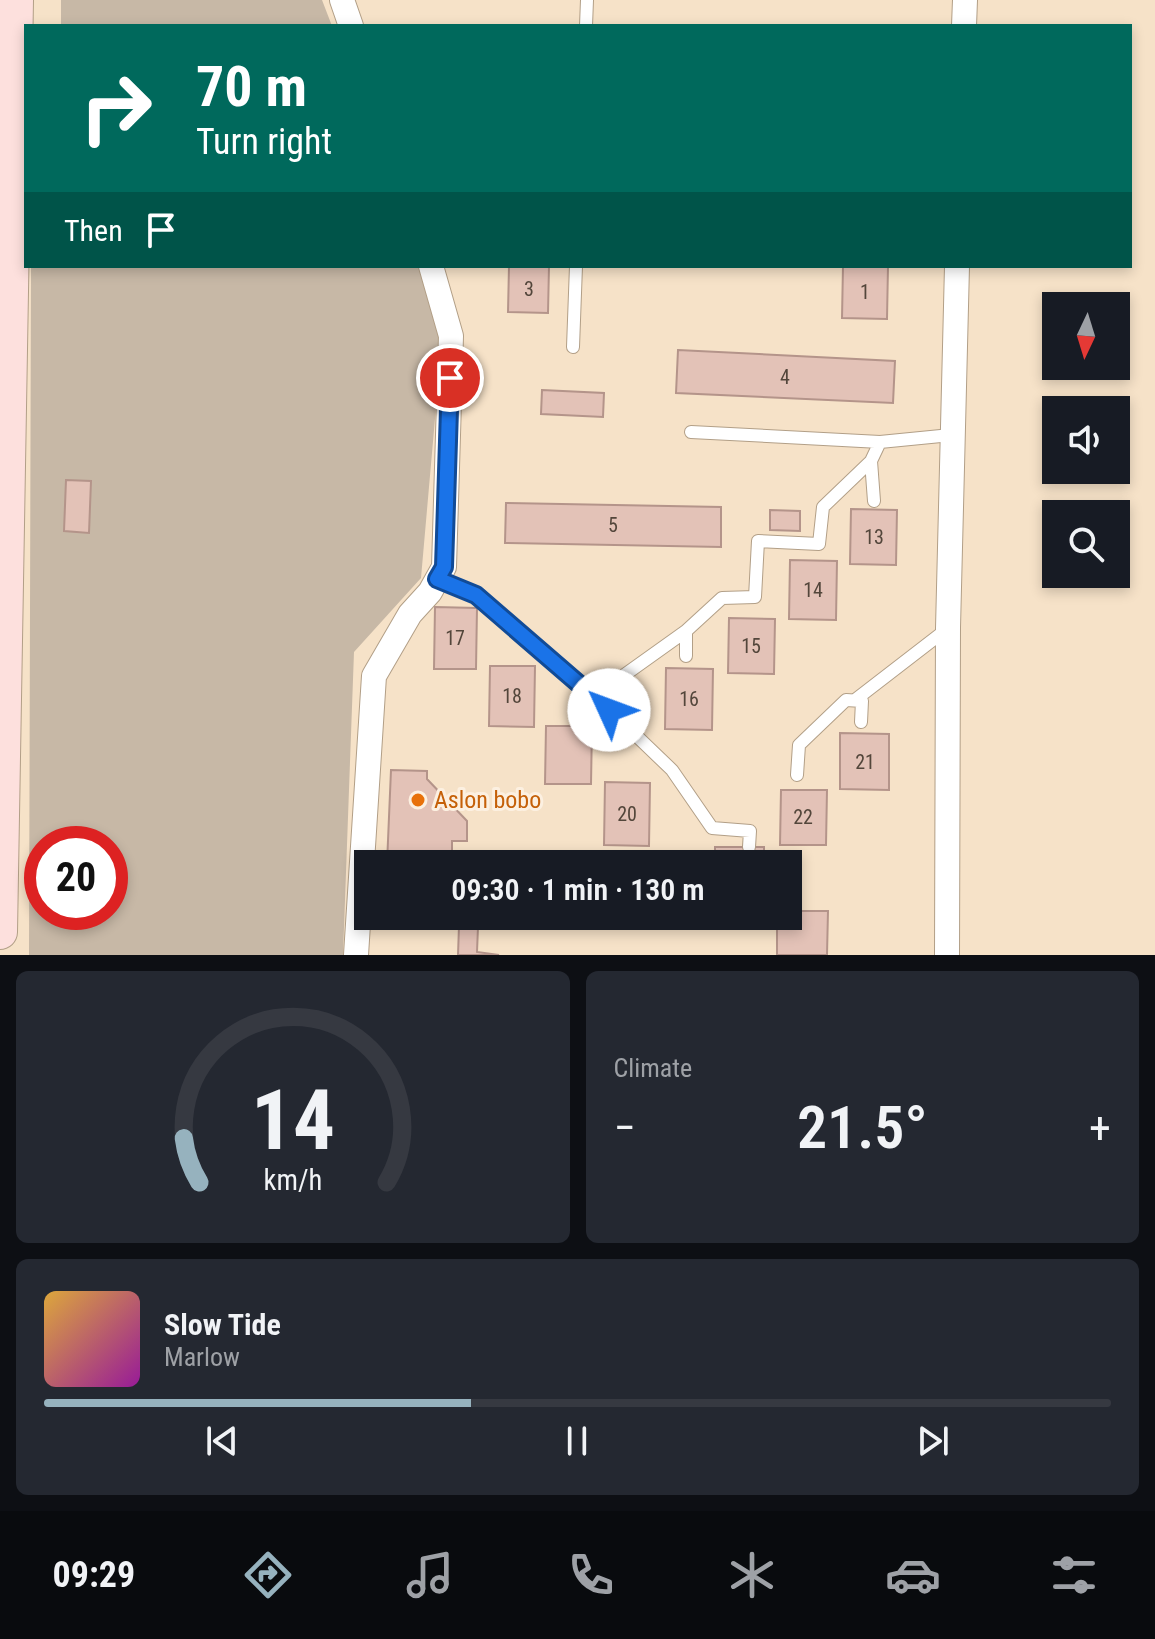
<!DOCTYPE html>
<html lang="en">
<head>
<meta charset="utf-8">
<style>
	:root { --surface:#171b24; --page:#242831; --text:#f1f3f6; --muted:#9ea1a6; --line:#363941; --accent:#96b2be }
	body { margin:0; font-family:"Roboto Condensed",sans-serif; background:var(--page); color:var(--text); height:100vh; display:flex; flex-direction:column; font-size:30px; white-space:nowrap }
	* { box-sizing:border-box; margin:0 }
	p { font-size:26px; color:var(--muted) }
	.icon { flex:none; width:44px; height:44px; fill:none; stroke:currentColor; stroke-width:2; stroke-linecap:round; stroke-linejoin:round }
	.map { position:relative; height:955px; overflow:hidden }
	.panel { display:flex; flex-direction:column; gap:16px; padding:16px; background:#0d0f14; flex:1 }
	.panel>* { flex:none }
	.banner { position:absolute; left:24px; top:24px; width:1108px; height:244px; border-radius:0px; box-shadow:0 4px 12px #0003; background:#00695c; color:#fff; overflow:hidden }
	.needle { width:52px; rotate:184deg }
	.buttons { position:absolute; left:1042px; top:292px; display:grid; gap:16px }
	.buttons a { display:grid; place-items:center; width:88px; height:88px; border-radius:0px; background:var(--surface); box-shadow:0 4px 12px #0003; font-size:40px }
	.speed { position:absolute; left:24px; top:826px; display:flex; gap:16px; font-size:40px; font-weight:700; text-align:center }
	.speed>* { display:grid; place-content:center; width:104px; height:104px; border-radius:50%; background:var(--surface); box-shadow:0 4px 12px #0003; line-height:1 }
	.speed .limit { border:12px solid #d22; background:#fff; color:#111 }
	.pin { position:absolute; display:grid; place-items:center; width:68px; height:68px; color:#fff; margin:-34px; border:4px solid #fff; border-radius:50%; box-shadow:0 2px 8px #0007 }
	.me { position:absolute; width:88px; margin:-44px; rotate:313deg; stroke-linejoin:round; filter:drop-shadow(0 0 6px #0008) }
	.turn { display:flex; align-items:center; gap:28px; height:168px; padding:0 40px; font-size:36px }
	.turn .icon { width:104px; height:104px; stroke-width:2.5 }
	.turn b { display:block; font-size:56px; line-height:68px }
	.then { display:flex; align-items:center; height:76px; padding:0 40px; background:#0003; gap:16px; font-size:30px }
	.big { font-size:60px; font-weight:600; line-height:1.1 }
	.panel .tile { flex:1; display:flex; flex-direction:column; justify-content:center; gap:12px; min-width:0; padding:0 28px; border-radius:12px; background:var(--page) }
	.panel .dial { align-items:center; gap:0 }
	.dial svg { height:208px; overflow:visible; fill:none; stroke:var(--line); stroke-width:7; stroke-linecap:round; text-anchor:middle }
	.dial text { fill:var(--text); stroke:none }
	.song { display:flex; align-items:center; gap:24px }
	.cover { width:96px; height:96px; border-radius:12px; background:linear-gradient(135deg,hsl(40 70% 55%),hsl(300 70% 35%)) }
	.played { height:8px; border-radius:4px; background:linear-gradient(90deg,var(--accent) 40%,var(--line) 40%) }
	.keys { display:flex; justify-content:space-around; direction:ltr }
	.heat { display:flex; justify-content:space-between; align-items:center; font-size:44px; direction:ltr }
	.panel .tiles { flex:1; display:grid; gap:16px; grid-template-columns:1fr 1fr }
	.tile:last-child { grid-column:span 2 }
	.trip { position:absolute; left:354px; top:850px; width:448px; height:80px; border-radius:0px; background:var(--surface); box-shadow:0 4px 12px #0003; font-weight:600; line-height:80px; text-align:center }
	.tabs { display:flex; height:128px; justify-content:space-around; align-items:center; background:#090b0e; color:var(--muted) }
	.tabs .icon { width:56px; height:56px }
	.tabs .on { color:var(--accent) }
	.tabs b { font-size:36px; color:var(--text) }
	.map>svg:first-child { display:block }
	.green { fill:#c7b8a6; fill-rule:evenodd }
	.building { fill:#e3c2b7; stroke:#b4948a; stroke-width:2 }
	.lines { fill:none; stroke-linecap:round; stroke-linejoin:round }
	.lane-casing { stroke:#b29f87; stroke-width:14 }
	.street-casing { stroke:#b29f87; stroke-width:26 }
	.secondary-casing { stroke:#b29f87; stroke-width:36 }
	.lane { stroke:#fff; stroke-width:12 }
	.street { stroke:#fff; stroke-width:24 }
	.secondary { stroke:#fde0dd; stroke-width:34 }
	.route-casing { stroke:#114b97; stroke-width:20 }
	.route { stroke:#1a73e8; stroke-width:14 }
	.food-dot { fill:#e8710a; stroke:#fcf0e1; stroke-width:3 }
	.labels { text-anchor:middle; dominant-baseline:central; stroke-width:6; stroke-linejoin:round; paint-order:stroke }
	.number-label { font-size:20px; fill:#53463b }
	.food-label { font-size:24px; fill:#c56008; stroke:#fcf0e1; text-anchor:start }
</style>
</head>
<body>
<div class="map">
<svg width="1155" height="955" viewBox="0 0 1155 955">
	<rect width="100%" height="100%" fill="#f6e2c8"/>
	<path class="green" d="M61,0H322L332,26H61Z
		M31,266H420L443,328L421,578L354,652L343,955H29ZM42,844H110V912H42Z"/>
	<path class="building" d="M509,266H549L548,313L508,312Z
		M843,266H888L887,319L842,318Z
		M678,350L895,361L893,403L676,393Z
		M542,390L604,393L603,417L541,414Z
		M66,480L91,481L89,533L64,531Z
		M506,503L721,507V547L505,543Z
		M851,509L897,510L896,565L850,564Z
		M770,510L800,511V531L770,530Z
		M790,560L837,561L836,620L789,619Z
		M435,607L477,608L476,669H434Z
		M729,618L775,619L774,674L728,673Z
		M490,666H535L534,727L489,726Z
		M666,668L713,669L712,730L665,729Z
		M546,726H592L591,784H545Z
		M840,733L889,734V790L840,789Z
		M391,770L427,771V779L467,821V841H452V862L455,864H387Z
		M605,782L650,783L649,846L604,845Z
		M781,790H827L826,845H780Z
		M715,847H764V864H715Z
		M650,860L683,861V864H650Z
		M788,911H828L827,955H777V916H788Z
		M375,916H416V924L375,922Z
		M459,926L478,927L477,952L499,955H458Z"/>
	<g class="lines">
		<g class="lane-casing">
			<path id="lane" d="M586,26L587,0
				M573,347L576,266
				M691,432L880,442L871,461
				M880,442L951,435
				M437,579L476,595L595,696L672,770L712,828L750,831L749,847
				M686,656V631L722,598L755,597L758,541L819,544L823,507L871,461L874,501
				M595,696L686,631
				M855,700L947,629
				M797,775L799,745L846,700L862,701L861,722"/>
		</g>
		<g class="street-casing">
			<path id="street" d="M342,0L351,26
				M964,26L965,0
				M356,955L374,676L410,614L430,592L444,567L451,336L431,266
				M947,955L948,628L957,266"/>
		</g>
		<g class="secondary-casing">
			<path id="secondary" d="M0,932L16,0"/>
		</g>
		<use href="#lane" class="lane"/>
		<use href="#street" class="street"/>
		<use href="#secondary" class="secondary"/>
	</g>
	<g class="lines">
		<g class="route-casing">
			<path id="route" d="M450,378L444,567L437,579L476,595L609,710"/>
		</g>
		<use href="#route" class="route"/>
	</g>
	<circle class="food-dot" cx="418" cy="800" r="8"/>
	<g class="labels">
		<g class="number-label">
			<text x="529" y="289">3</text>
			<text x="865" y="292">1</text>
			<text x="785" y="377">4</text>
			<text x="613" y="525">5</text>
			<text x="874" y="537">13</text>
			<text x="813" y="590">14</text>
			<text x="455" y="638">17</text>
			<text x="751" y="646">15</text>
			<text x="512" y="696">18</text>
			<text x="689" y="699">16</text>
			<text x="865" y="762">21</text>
			<text x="627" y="814">20</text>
			<text x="803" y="817">22</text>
		</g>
		<g class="food-label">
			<text x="434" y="800">Aslon bobo</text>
		</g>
	</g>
</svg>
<div class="buttons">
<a><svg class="needle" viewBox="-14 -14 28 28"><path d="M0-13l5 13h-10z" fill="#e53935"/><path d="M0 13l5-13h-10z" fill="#9ea1a6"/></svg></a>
<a><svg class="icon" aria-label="sound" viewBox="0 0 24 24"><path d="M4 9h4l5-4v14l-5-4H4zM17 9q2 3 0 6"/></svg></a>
<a><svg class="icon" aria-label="search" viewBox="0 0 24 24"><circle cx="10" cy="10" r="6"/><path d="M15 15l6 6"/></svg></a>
</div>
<div class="speed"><div class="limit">20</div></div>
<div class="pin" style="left:450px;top:378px;background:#d93025"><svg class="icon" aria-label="arrive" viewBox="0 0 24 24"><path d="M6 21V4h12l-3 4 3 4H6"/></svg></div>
<svg class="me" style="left:609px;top:710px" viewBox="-20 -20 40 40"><circle r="19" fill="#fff"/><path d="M0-13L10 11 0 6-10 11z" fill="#1a73e8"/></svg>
<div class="trip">09:30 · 1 min · 130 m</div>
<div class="banner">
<div class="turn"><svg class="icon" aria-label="right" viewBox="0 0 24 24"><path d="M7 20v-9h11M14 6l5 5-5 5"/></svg><div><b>70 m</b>Turn right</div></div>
<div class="then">Then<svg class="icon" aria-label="arrive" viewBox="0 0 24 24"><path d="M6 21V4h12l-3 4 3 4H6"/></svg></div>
</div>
</div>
<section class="panel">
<div class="tiles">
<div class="tile dial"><svg viewBox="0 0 100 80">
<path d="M14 69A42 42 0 1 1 86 69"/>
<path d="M14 69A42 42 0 0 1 8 52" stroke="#96b2be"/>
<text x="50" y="56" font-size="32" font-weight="700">14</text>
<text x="50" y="72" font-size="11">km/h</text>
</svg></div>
<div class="tile"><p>Climate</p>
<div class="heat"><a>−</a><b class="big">21.5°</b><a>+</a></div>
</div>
<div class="tile">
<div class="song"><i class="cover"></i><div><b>Slow Tide</b><p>Marlow</p></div></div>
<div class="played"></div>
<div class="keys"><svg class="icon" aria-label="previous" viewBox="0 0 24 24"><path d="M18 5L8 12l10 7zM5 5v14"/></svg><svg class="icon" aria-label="pause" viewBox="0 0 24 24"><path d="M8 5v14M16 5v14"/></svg><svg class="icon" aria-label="next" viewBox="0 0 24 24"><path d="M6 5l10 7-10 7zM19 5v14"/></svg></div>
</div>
</div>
</section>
<nav class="tabs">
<b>09:29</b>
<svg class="icon on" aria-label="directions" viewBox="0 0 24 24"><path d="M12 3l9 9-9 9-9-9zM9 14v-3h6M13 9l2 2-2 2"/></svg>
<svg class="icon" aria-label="music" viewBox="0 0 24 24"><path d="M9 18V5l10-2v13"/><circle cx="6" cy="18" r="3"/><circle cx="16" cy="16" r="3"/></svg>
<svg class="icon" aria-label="phone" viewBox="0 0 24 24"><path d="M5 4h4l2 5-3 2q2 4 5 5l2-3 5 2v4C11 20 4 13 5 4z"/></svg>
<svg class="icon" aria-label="climate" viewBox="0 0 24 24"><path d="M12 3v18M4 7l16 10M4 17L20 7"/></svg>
<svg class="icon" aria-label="car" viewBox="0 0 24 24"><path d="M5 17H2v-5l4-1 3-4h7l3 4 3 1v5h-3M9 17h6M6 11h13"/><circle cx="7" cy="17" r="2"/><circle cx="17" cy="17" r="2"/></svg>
<svg class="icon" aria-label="filters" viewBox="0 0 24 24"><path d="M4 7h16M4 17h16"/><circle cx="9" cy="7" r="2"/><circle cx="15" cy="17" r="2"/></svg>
</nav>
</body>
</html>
